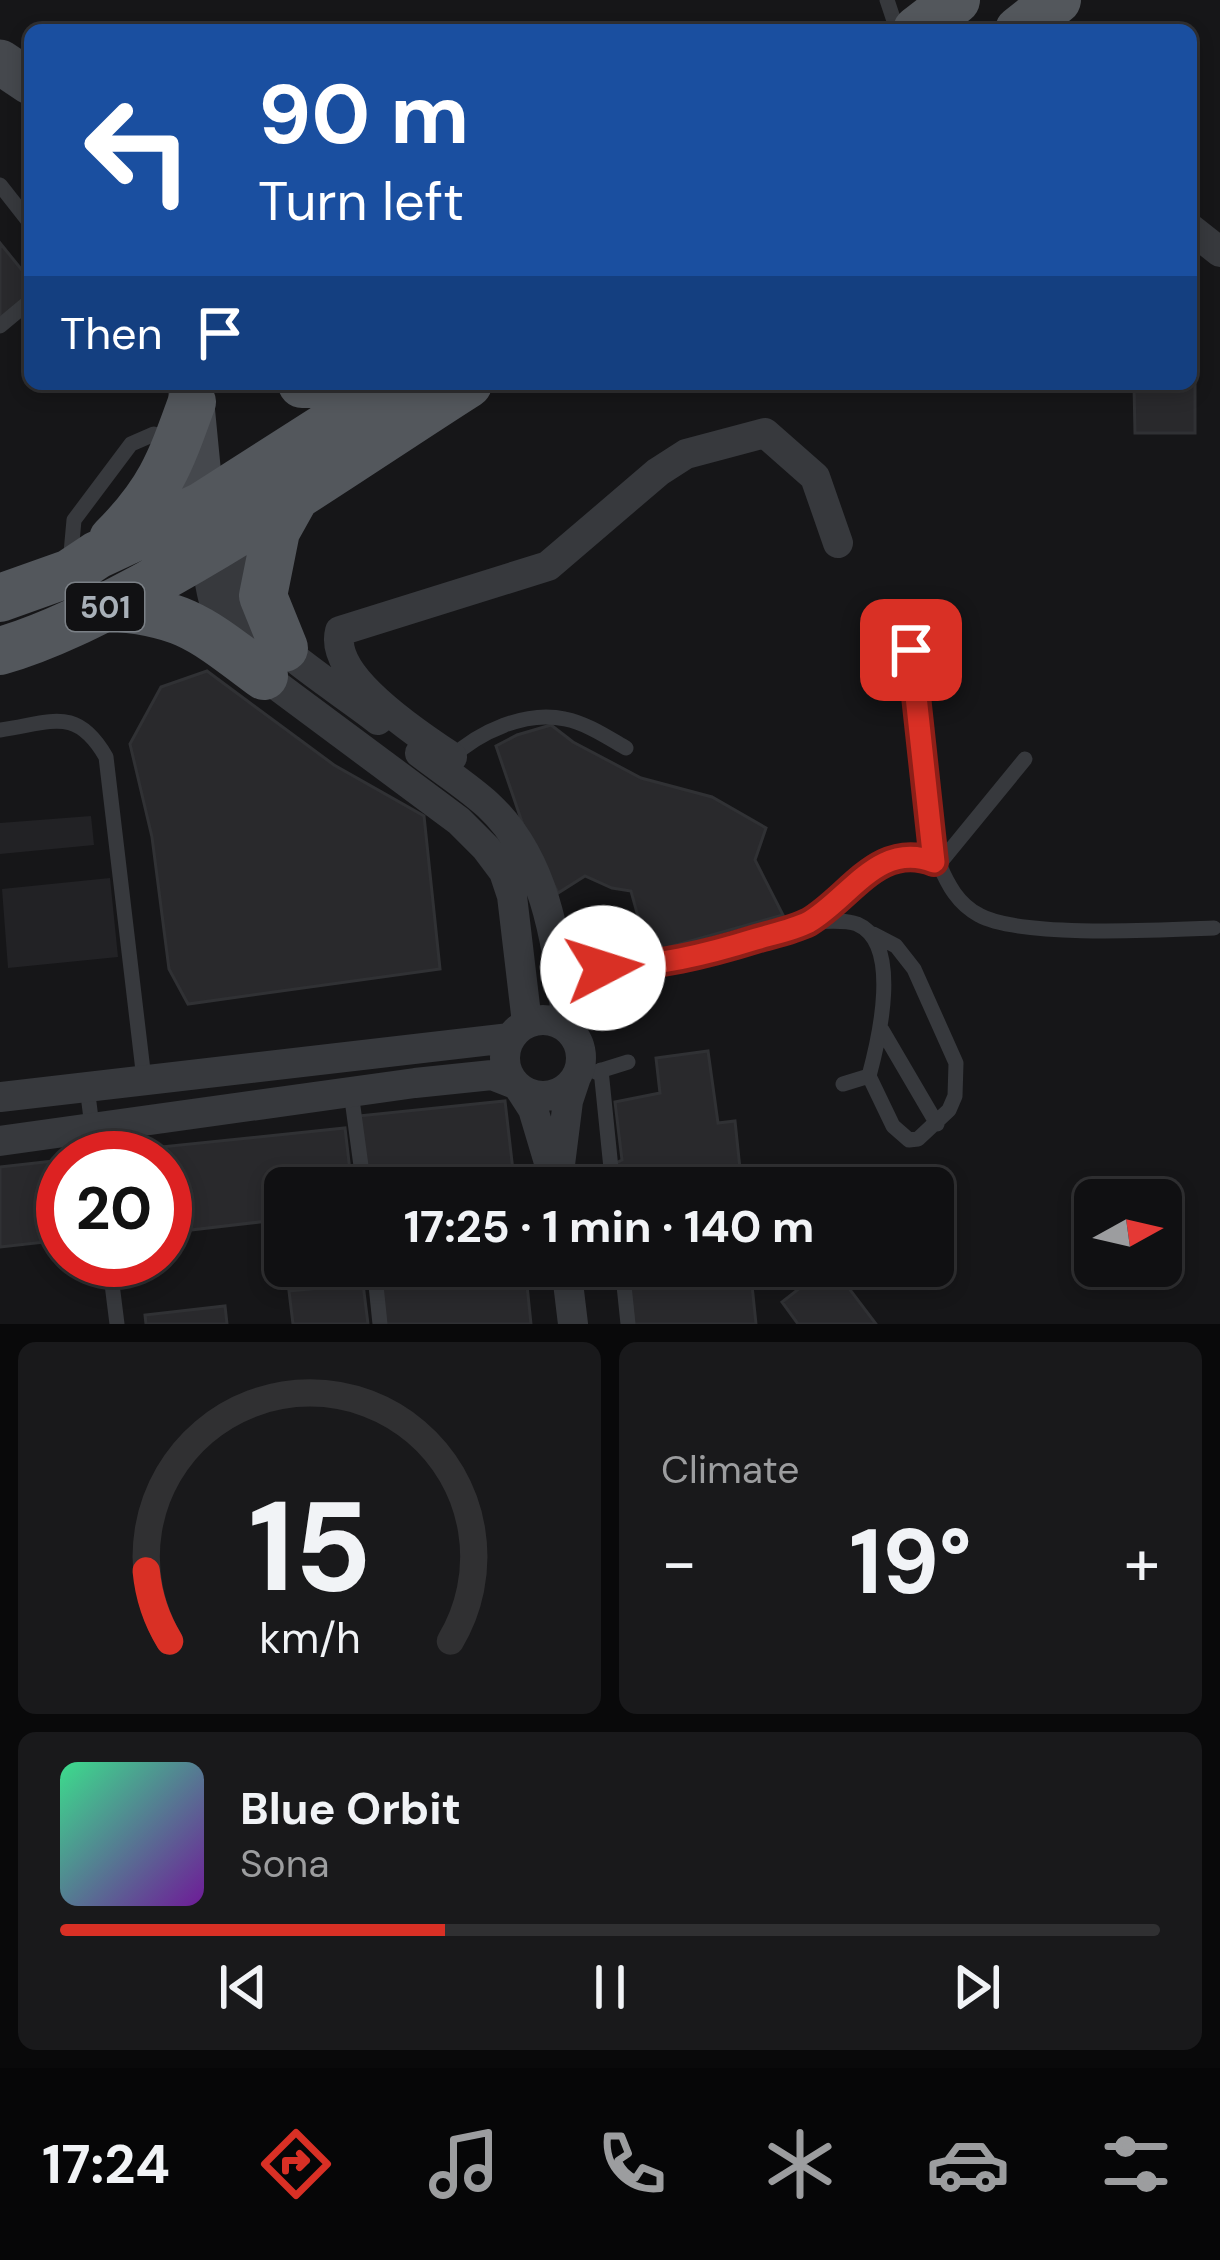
<!DOCTYPE html>
<html lang="en">
<head>
<meta charset="utf-8">
<style>
	:root { --surface:#101012; --page:#19191b; --text:#f1f3f6; --muted:#9c9d9f; --line:#303032; --accent:#d93025 }
	body { margin:0; font-family:"DM Sans",sans-serif; background:var(--page); color:var(--text); height:100vh; display:flex; flex-direction:column; font-size:45px; white-space:nowrap }
	* { box-sizing:border-box; margin:0 }
	p { font-size:39px; color:var(--muted) }
	.icon { flex:none; width:66px; height:66px; fill:none; stroke:currentColor; stroke-width:2; stroke-linecap:round; stroke-linejoin:round }
	.map { position:relative; height:1324px; overflow:hidden }
	.details { display:flex; flex-direction:column; gap:18px; padding:18px; background:#09090a; flex:1 }
	.details>* { flex:none }
	.top-card { position:absolute; left:24px; top:24px; width:1173px; height:366px; border-radius:18px; box-shadow:0 6px 18px #0003,0 0 0 3px var(--line); background:#1a4fa0; color:#fff; overflow:hidden }
	.needle { width:78px; rotate:82deg }
	.tools { position:absolute; left:1074px; top:1179px; display:grid; gap:24px }
	.tools a { display:grid; place-items:center; width:108px; height:108px; border-radius:18px; background:var(--surface); box-shadow:0 6px 18px #0003,0 0 0 3px var(--line); font-size:60px }
	.speed { position:absolute; left:36px; top:1131px; display:flex; gap:24px; font-size:60px; font-weight:700; text-align:center }
	.speed>* { display:grid; place-content:center; width:156px; height:156px; border-radius:50%; background:var(--surface); box-shadow:0 6px 18px #0003,0 0 0 3px var(--line); line-height:1 }
	.speed .limit { border:18px solid #d22; background:#fff; color:#111 }
	.pin { position:absolute; display:grid; place-items:center; width:102px; height:102px; color:#fff; margin:-51px; border-radius:24px; box-shadow:0 6px 18px #0006 }
	.me { position:absolute; width:132px; margin:-66px; rotate:85deg; stroke-linejoin:round; filter:drop-shadow(0 0 9px #0008) }
	.turn { display:flex; align-items:center; gap:42px; height:252px; padding:0 36px; font-size:54px }
	.turn .icon { width:156px; height:156px; stroke-width:2.5 }
	.turn b { display:block; font-size:84px; line-height:102px }
	.then { display:flex; align-items:center; height:114px; padding:0 36px; background:#0003; gap:24px; font-size:45px }
	.big { font-size:90px; font-weight:700; line-height:1.1 }
	.details .card { flex:1; display:flex; flex-direction:column; justify-content:center; gap:18px; min-width:0; padding:0 42px; border-radius:18px; background:var(--page) }
	.details .dial { align-items:center; gap:0 }
	.dial svg { height:312px; overflow:visible; fill:none; stroke:var(--line); stroke-width:7; stroke-linecap:round; text-anchor:middle }
	.dial text { fill:var(--text); stroke:none }
	.song { display:flex; align-items:center; gap:36px }
	.cover { width:144px; height:144px; border-radius:18px; background:linear-gradient(135deg,hsl(150 70% 55%),hsl(280 70% 35%)) }
	.played { height:12px; border-radius:6px; background:linear-gradient(90deg,var(--accent) 35%,var(--line) 35%) }
	.keys { display:flex; justify-content:space-around; direction:ltr }
	.heat { display:flex; justify-content:space-between; align-items:center; font-size:66px; direction:ltr }
	.details .tiles { flex:1; display:grid; gap:18px; grid-template-columns:1fr 1fr }
	.card:last-child { grid-column:span 2 }
	.trip { position:absolute; left:264px; top:1167px; width:690px; height:120px; border-radius:18px; background:var(--surface); box-shadow:0 6px 18px #0003,0 0 0 3px var(--line); font-weight:700; line-height:120px; text-align:center }
	.dock { display:flex; height:192px; justify-content:space-around; align-items:center; background:#060607; color:var(--muted) }
	.dock .icon { width:84px; height:84px }
	.dock .active { color:var(--accent) }
	.dock b { font-size:54px; color:var(--text) }
	.map>svg:first-child { display:block }
	.built { fill:#222225 }
	.building { fill:#29292c; stroke:#303134; stroke-width:3 }
	.lines { fill:none; stroke-linecap:round; stroke-linejoin:round }
	.service { stroke:#37393d; stroke-width:15 }
	.minor { stroke:#37393d; stroke-width:30 }
	.secondary { stroke:#45484d; stroke-width:45 }
	.primary { stroke:#53575c; stroke-width:48 }
	.route-casing { stroke:#8d1f18; stroke-width:30 }
	.route { stroke:#d93025; stroke-width:21 }
	.labels { text-anchor:middle; dominant-baseline:central; stroke-width:12; stroke-linejoin:round; paint-order:stroke }
	.shield { fill:#111113; stroke:#7b8086; stroke-width:3 }
	.shield-label { font-size:30px; font-weight:bold; fill:#a8b0b8 }
</style>
</head>
<body>
<div class="map">
<svg width="1220" height="1324" viewBox="0 0 1220 1324">
	<rect width="100%" height="100%" fill="#161618"/>
	<path class="built" d="M91,816L94,845L0,854V823Z
		M110,878L118,957L8,968L2,889Z"/>
	<path class="building" d="M0,243L30,280V296L0,320Z
		M1191,373H1195V433H1135L1134,384H1191Z
		M207,671L334,765L424,816L440,969L188,1004L169,969L152,837L130,744L161,687Z
		M551,725L573,742L641,778L712,797L766,828L755,860L783,915L648,953L631,891L612,888L585,876L558,893L524,828L496,746L517,735Z
		M708,1051L718,1123L735,1121L742,1188H614L616,1163L622,1160L615,1102L660,1093L656,1058Z
		M505,1101L515,1188H368L358,1116Z
		M345,1128L352,1188H285V1219L165,1233V1158H123L122,1151Z
		M63,1160V1240L0,1247V1167Z
		M378,1266H525L531,1324H386Z
		M627,1266H750L756,1324H634Z
		M828,1266H832L876,1324H798L782,1302Z
		M363,1284L368,1324H293L289,1291Z
		M225,1306L227,1324H146L145,1315Z"/>
	<g class="lines">
		<path class="service" d="M887,0L897,30
			M0,185L30,223
			M0,326L30,301
			M70,564L74,520L131,444L154,434L169,440
			M911,650L934,862
			M0,730C51,723 76,705 106,757L144,1079
			M451,758C479,732 526,710 565,719C586,723 607,737 626,748
			M939,864L1025,759
			M809,922C823,922 843,919 857,924C902,943 879,1039 869,1076L843,1084
			M560,970C642,967 728,959 804,923C854,900 871,840 939,864C948,885 958,904 979,915C1020,938 1162,930 1214,928
			M882,1030L937,1124
			M601,1070L613,1188
			M596,1072L628,1062
			M869,1076L893,1126L909,1140L918,1139L949,1110L955,1096L956,1063L914,969L896,946L873,934
			M87,1087L96,1158
			M351,1092L364,1188
			M109,1260L117,1324
			M374,1266L380,1324
			M622,1266L628,1324"/>
		<path class="minor" d="M1191,229L1220,252
			M235,537C236,561 235,590 248,611C269,647 343,692 378,720
			M206,553C213,617 220,629 264,676L459,821L486,848L504,872L512,896L527,1023
			M420,753C442,770 467,786 488,805C550,863 557,950 568,1029
			M452,757C420,736 328,676 340,631L548,566L658,472L686,454L765,433L815,477L838,543
			M505 1058a38 38 0 1 1 76 0a38 38 0 1 1-76 0Z
			M520,1089L533,1109L553,1176
			M0,1097L510,1038
			M0,1141L415,1083L492,1075L515,1084
			M557,1188L568,1101L576,1077
			M566,1266L573,1324"/>
		<path class="secondary" d="M0,62L30,82
			M191,395L205,539"/>
		<path class="primary" d="M917,30L956,0
			M1019,30L1057,0
			M302,384H366
			M113,539C160,492 170,463 192,402
			M0,598L70,573L97,555L202,506L393,384
			M106,607C185,612 202,630 264,676
			M284,648L263,596L276,531L295,497
			M0,651C49,637 97,612 142,588C255,527 360,453 468,384"/>
	</g>
	<g class="lines">
		<g class="route-casing">
			<path id="route" d="M603,968C657,966 705,955 756,939C773,934 793,930 809,922C850,898 879,840 934,862L911,650"/>
		</g>
		<use href="#route" class="route"/>
	</g>
	<g class="labels">
		<rect class="shield" x="66" y="583" width="78" height="48" rx="9"/>
		<g class="shield-label">
			<text x="105" y="607">501</text>
		</g>
	</g>
</svg>
<div class="tools">
<a><svg class="needle" viewBox="-14 -14 28 28"><path d="M0-13l5 13h-10z" fill="#e53935"/><path d="M0 13l5-13h-10z" fill="#9c9d9f"/></svg></a>
</div>
<div class="speed"><div class="limit">20</div></div>
<div class="pin" style="left:911px;top:650px;background:#d93025"><svg class="icon" aria-label="arrive" viewBox="0 0 24 24"><path d="M6 21V4h12l-3 4 3 4H6"/></svg></div>
<svg class="me" style="left:603px;top:968px" viewBox="-20 -20 40 40"><circle r="19" fill="#fff"/><path d="M0-13L10 11 0 6-10 11z" fill="#d93025"/></svg>
<div class="trip">17:25 · 1 min · 140 m</div>
<div class="top-card">
<div class="turn"><svg class="icon" aria-label="left" viewBox="0 0 24 24"><path d="M17 20v-9H6M10 6l-5 5 5 5"/></svg><div><b>90 m</b>Turn left</div></div>
<div class="then">Then<svg class="icon" aria-label="arrive" viewBox="0 0 24 24"><path d="M6 21V4h12l-3 4 3 4H6"/></svg></div>
</div>
</div>
<section class="details">
<div class="tiles">
<div class="card dial"><svg viewBox="0 0 100 80">
<path d="M14 69A42 42 0 1 1 86 69"/>
<path d="M14 69A42 42 0 0 1 8 51" stroke="#d93025"/>
<text x="50" y="56" font-size="32" font-weight="700">15</text>
<text x="50" y="72" font-size="11">km/h</text>
</svg></div>
<div class="card"><p>Climate</p>
<div class="heat"><a>−</a><b class="big">19°</b><a>+</a></div>
</div>
<div class="card">
<div class="song"><i class="cover"></i><div><b>Blue Orbit</b><p>Sona</p></div></div>
<div class="played"></div>
<div class="keys"><svg class="icon" aria-label="previous" viewBox="0 0 24 24"><path d="M18 5L8 12l10 7zM5 5v14"/></svg><svg class="icon" aria-label="pause" viewBox="0 0 24 24"><path d="M8 5v14M16 5v14"/></svg><svg class="icon" aria-label="next" viewBox="0 0 24 24"><path d="M6 5l10 7-10 7zM19 5v14"/></svg></div>
</div>
</div>
</section>
<nav class="dock">
<b>17:24</b>
<svg class="icon active" aria-label="directions" viewBox="0 0 24 24"><path d="M12 3l9 9-9 9-9-9zM9 14v-3h6M13 9l2 2-2 2"/></svg>
<svg class="icon" aria-label="music" viewBox="0 0 24 24"><path d="M9 18V5l10-2v13"/><circle cx="6" cy="18" r="3"/><circle cx="16" cy="16" r="3"/></svg>
<svg class="icon" aria-label="phone" viewBox="0 0 24 24"><path d="M5 4h4l2 5-3 2q2 4 5 5l2-3 5 2v4C11 20 4 13 5 4z"/></svg>
<svg class="icon" aria-label="climate" viewBox="0 0 24 24"><path d="M12 3v18M4 7l16 10M4 17L20 7"/></svg>
<svg class="icon" aria-label="car" viewBox="0 0 24 24"><path d="M5 17H2v-5l4-1 3-4h7l3 4 3 1v5h-3M9 17h6M6 11h13"/><circle cx="7" cy="17" r="2"/><circle cx="17" cy="17" r="2"/></svg>
<svg class="icon" aria-label="filters" viewBox="0 0 24 24"><path d="M4 7h16M4 17h16"/><circle cx="9" cy="7" r="2"/><circle cx="15" cy="17" r="2"/></svg>
</nav>
</body>
</html>
